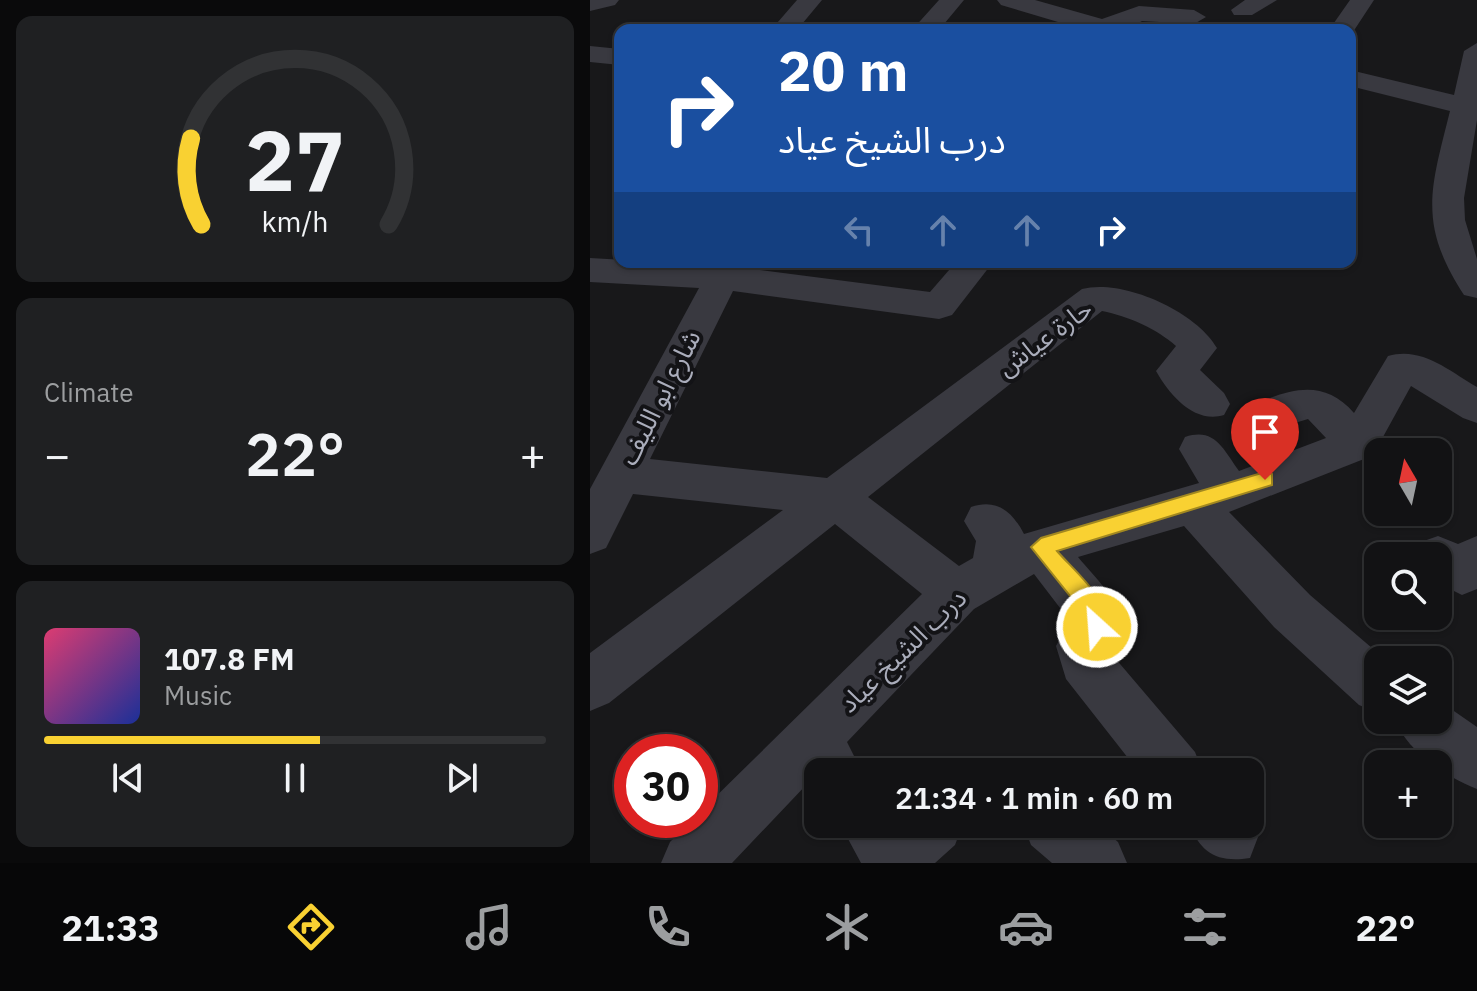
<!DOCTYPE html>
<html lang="en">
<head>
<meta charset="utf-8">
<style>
	:root { --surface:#121214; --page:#1f2022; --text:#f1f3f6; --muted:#9c9ea0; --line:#313234; --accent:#f9d132 }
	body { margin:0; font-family:"IBM Plex Sans","Noto Sans Arabic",sans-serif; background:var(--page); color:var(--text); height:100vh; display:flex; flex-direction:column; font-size:30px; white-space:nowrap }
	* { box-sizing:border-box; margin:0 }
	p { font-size:26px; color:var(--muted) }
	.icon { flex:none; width:44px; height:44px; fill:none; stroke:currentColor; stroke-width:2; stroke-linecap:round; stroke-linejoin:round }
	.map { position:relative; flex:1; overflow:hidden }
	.side { display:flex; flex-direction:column; gap:16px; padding:16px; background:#0a0a0b; width:590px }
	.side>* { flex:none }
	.banner { position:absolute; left:24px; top:24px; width:742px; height:244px; border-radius:16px; box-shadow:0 2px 6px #0004,0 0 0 2px var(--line); background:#1a4fa0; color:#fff; overflow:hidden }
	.needle { width:52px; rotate:351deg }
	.controls { position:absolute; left:774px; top:438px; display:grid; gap:16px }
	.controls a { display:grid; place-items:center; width:88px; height:88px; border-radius:16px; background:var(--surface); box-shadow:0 2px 6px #0004,0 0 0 2px var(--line); font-size:40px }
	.speed { position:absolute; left:24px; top:734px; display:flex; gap:16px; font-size:40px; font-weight:700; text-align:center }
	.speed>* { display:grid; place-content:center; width:104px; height:104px; border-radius:50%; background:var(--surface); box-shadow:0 2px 6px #0004,0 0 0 2px var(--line); line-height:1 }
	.speed .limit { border:12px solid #d22; background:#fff; color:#111 }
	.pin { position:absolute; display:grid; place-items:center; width:68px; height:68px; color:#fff; margin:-82px -34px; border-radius:50% 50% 50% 0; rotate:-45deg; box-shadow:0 0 8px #0007 }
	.pin .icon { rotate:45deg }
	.me { position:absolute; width:88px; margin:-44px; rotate:334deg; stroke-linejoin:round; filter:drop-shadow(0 0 6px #0008) }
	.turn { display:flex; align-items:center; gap:28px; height:168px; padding:0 32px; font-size:36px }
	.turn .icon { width:104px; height:104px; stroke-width:2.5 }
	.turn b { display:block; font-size:56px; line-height:68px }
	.lanes { display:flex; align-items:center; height:76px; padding:0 32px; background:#0003; justify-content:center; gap:40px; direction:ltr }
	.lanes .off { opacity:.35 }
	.big { font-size:60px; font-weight:600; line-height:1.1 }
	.side .tile { flex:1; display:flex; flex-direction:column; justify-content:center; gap:12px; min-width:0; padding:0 28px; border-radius:16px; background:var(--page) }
	.side .dial { align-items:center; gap:0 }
	.dial svg { height:208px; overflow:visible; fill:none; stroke:var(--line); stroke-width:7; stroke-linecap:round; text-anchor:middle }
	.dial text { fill:var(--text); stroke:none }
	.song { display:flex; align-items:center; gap:24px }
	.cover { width:96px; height:96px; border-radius:12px; background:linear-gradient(135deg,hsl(340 70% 55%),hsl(230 70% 35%)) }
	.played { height:8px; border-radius:4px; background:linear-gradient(90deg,var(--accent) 55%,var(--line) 55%) }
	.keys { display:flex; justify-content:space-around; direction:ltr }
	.heat { display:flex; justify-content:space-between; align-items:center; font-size:44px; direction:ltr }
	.trip { position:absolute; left:214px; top:758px; width:460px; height:80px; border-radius:16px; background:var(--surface); box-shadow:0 2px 6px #0004,0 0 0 2px var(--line); font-weight:600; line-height:80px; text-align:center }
	.menu { display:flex; height:128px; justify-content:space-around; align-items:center; background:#070708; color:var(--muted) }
	.menu .icon { width:56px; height:56px }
	.menu .on { color:var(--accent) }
	.menu b { font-size:36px; color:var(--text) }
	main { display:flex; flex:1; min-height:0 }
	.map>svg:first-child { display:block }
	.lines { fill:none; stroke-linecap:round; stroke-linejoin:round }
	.minor { fill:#393940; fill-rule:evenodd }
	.route { fill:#f9d132; stroke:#a28820; stroke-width:2 }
	.labels { text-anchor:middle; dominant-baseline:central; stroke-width:8; stroke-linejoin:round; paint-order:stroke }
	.street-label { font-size:26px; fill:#aaadbb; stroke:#131316 }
</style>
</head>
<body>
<main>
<section class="side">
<div class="tile dial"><svg viewBox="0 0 100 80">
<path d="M14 69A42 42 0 1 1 86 69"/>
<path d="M14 69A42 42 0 0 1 10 36" stroke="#f9d132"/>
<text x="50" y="56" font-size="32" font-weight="700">27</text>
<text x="50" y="72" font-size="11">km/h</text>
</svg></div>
<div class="tile"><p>Climate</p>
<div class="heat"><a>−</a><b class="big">22°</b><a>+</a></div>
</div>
<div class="tile">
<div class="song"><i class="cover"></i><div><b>107.8 FM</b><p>Music</p></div></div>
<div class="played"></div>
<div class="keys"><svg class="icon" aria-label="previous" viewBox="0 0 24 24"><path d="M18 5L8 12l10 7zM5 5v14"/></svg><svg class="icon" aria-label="pause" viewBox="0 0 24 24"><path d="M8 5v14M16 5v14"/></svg><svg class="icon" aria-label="next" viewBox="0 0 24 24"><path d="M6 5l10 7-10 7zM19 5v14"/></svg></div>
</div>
</section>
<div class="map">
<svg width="887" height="863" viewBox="0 0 887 863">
	<rect width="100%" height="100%" fill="#18181a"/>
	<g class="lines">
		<path class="minor" d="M0,0H29L25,5L0,11Z
			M207,0H232L207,30H181Z
			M349,0H374L349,30H322Z
			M407,0H445L512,19L549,6L604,10L616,17L604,24L552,21L535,30H495L411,5Z
			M655,0H687L662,15H644L641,10Z
			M760,0H784L761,35L760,30H739Z
			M887,43V120L874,198L875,220L887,259V298L874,295C827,223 841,188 860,111L760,86V70L864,95L874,51Z
			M0,46L30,49V65L0,62Z
			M0,258L121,265L157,262L154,268L340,292L366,262H397L400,266L362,315L349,319L143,291L60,459L237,478L492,289C533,278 607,312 627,348L610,370L634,393L640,404L634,415C605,424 580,396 566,371L586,346C567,329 538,316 512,311L278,497L369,566L383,558L386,541L374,521L381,507C406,498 422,511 434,534L609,483L589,449L595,437C625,427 633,449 649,471L736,438L718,419L685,429L670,424L664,413L670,402C706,387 736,381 764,413L798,356C832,346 859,371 887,387V423L873,418L821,386L788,446L774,459L639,512L720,595L796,660H788V713L769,705L684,627L594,526L488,557C511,585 548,615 519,651L605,752L613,772H549L476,679L466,646L480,621L444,574L384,609L257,742L272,772H228V793L218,783L142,863H71L80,842L102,820H110V812L332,594L245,524L19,703L0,711V653L193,510L43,494L16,548L0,554V489L109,288L0,282Z
			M848,536L868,544L887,536V589L872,595L848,583V556H825L831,542Z
			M848,700L887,727V789C855,776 818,752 805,720H848Z
			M660,817L668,837L660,858C627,863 611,853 599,824H660Z
			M250,824H373L365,845L345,863H271Z
			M433,824H507L528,842L537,863H462L441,845Z"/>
	</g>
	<path class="route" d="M675,472L682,474V485L467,551C484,571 527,605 514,634L507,637L499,634L492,611L441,547L451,538Z"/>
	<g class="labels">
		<g class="street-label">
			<text transform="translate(454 337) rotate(-36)">حارة عياش</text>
			<text transform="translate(69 397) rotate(-63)">شارع ابو الليف</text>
			<text transform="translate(312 650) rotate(-44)">درب الشيخ عياد</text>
		</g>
	</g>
</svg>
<div class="controls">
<a><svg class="needle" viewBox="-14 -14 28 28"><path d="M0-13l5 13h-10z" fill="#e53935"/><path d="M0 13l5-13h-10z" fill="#9c9ea0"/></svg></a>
<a><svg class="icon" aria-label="search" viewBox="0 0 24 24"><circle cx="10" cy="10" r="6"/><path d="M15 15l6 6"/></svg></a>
<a><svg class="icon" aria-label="layers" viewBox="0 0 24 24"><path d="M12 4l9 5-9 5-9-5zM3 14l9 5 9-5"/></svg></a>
<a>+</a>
</div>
<div class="speed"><div class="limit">30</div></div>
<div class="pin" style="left:675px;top:480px;background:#d93025"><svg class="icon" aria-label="arrive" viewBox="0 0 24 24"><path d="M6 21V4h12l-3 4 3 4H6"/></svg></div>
<svg class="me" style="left:507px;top:627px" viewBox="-20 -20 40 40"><circle r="17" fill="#f9d132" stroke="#fff" stroke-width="3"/><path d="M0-11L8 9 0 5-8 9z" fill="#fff"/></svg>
<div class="trip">21:34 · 1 min · 60 m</div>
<div class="banner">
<div class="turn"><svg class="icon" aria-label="right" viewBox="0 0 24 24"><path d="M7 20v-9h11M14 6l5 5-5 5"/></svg><div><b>20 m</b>درب الشيخ عياد</div></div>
<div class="lanes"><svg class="icon off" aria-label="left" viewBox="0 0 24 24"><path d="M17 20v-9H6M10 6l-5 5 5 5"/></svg><svg class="icon off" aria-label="ahead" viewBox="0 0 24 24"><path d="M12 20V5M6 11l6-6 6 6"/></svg><svg class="icon off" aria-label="ahead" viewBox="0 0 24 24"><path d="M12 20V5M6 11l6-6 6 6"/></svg><svg class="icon" aria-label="right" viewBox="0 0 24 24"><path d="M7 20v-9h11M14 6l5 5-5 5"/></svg></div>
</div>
</div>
</main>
<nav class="menu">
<b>21:33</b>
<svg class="icon on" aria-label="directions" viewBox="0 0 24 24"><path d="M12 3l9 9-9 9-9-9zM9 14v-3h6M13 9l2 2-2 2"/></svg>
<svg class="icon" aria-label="music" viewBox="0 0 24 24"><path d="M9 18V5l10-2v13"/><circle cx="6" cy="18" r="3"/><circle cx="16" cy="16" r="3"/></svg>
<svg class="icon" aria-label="phone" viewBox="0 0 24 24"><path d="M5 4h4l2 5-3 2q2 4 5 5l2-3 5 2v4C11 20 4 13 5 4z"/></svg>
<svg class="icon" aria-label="climate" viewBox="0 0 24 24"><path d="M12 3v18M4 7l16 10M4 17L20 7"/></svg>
<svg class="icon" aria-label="car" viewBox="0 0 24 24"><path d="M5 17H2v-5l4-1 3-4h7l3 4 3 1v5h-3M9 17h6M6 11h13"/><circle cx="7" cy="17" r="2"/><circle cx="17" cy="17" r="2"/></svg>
<svg class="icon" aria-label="filters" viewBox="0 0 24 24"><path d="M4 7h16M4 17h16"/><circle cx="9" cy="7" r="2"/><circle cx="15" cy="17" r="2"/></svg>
<b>22°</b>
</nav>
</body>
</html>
